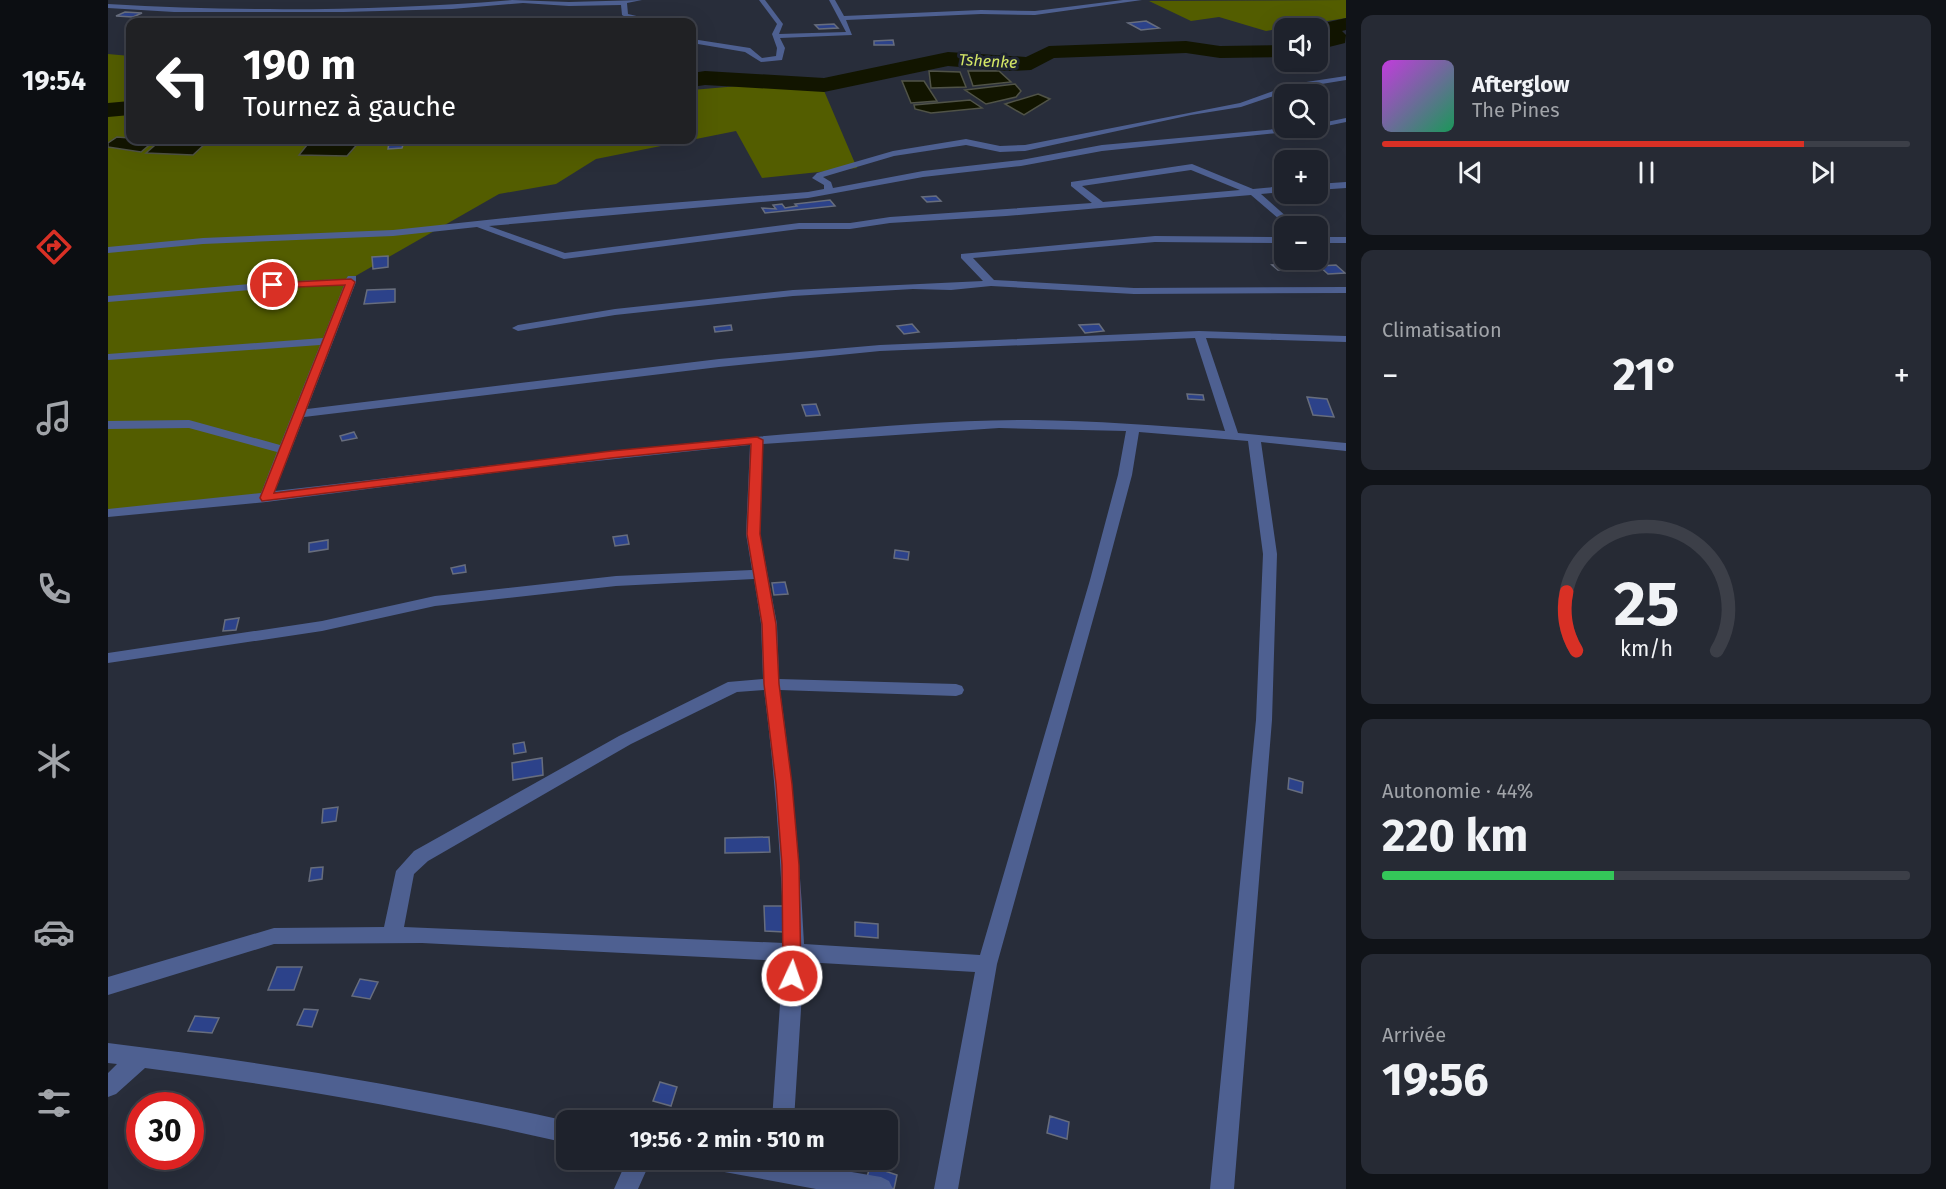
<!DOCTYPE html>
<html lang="fr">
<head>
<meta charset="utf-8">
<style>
	:root { --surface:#1e222c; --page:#262a34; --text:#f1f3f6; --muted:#a1a4a9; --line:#3c3f48; --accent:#d93025 }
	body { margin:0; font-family:"Fira Sans",sans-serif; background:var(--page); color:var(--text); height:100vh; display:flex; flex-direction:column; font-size:22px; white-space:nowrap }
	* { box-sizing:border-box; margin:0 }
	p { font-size:20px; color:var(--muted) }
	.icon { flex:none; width:33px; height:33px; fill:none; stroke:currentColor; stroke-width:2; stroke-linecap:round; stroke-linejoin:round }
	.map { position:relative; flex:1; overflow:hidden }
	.details { display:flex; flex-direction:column; gap:15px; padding:15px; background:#101318; width:600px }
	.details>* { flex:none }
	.banner { position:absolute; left:18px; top:18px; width:570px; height:126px; border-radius:12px; box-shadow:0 6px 24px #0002,0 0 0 2px var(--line); background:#202124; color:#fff; overflow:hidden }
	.controls { position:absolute; left:1166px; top:18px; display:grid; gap:12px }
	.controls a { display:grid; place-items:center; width:54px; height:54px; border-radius:12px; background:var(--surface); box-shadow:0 6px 24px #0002,0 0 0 2px var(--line); font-size:30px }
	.speed { position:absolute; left:18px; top:1092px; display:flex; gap:12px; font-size:30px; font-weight:700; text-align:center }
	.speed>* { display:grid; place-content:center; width:78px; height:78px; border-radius:50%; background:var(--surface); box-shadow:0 6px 24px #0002,0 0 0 2px var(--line); line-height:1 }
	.speed .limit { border:9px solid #d22; background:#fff; color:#111 }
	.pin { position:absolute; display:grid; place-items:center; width:51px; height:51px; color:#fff; margin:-26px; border:3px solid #fff; border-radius:50%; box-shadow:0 2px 6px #0007 }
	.me { position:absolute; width:66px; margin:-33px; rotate:3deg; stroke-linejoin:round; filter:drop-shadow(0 0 4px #0008) }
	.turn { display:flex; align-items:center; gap:21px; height:126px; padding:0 18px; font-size:27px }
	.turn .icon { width:78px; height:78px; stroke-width:2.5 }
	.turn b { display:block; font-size:42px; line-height:51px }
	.big { font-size:45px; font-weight:700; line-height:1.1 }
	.details .tile { flex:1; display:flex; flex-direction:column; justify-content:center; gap:9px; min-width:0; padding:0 21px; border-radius:12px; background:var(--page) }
	.details .dial { align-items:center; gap:0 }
	.dial svg { height:156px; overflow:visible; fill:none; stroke:var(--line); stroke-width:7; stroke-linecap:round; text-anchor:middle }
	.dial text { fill:var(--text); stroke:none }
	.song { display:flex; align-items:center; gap:18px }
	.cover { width:72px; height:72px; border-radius:9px; background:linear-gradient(135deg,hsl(290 70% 55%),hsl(150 70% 35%)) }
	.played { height:6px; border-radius:3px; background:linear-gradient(90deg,var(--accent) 80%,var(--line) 80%) }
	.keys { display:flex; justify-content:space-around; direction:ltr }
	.heat { display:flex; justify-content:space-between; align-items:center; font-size:33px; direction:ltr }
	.charge { height:9px; border-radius:4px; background:linear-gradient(90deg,#34c759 44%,var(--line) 0) }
	.trip { position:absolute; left:448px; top:1110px; width:342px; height:60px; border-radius:12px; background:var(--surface); box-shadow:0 6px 24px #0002,0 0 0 2px var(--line); font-weight:700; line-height:60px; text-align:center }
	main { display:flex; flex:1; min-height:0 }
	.menu { display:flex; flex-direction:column; width:108px; justify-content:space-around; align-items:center; background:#0c0e12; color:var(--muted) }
	.menu .icon { width:42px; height:42px }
	.menu .on { color:var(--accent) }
	.menu b { font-size:27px; color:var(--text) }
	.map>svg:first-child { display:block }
	.green { fill:#535d00 }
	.water { fill:#121500; stroke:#505347; stroke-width:1.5 }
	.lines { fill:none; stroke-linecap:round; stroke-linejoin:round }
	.river { fill:#121500; fill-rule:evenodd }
	.building { fill:#2c428a; stroke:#676d7d; stroke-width:1.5 }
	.minor { fill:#4e6091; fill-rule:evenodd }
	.route { fill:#d93025; stroke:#8d1f18; stroke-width:1.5 }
	.labels { text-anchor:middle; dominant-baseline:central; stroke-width:6; stroke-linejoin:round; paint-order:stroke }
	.far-water-label { font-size:16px; font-style:italic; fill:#d4e666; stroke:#1e2330 }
</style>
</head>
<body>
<main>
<nav class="menu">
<b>19:54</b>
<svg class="icon on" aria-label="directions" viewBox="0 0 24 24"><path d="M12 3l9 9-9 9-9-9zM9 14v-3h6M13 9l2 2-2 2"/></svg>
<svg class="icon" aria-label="music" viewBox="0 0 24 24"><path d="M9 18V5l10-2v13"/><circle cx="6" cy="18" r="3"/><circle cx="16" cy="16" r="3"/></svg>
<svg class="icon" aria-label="phone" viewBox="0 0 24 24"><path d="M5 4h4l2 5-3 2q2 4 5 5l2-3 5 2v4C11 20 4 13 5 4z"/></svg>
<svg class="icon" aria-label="climate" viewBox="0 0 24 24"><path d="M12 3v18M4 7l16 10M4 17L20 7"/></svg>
<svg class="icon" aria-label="car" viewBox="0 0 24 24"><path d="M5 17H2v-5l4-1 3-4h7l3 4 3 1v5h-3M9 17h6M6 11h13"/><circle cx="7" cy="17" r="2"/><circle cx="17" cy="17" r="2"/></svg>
<svg class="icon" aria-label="filters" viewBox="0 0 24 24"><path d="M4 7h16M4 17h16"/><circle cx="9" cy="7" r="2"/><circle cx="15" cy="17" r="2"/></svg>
</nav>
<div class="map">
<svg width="1238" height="1189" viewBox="0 0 1238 1189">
	<rect width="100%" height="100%" fill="#282d3a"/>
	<path class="green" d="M1238,0V18L1158,31L1111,17L1083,21L1041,1Z
		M0,54L22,56V140H584V90L711,79L749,168L654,178L628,131L488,159L448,184L391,194L244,278L158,498L0,513Z"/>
	<path class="water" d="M821,71L852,72L858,87L823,88Z
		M860,71H891L903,82L865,86Z
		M794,81H816L829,101L803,103Z
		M907,84L913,91L908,97L878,104L857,90Z
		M930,94L942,99L916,115L897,104Z
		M862,100L874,108L823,113L807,109L806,105Z
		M9,137L47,140L33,152L0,147V143Z
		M53,140L99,142L85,155L38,153Z
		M203,140H253L239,156L191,155Z"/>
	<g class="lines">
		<path class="river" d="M1238,18V30L1234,31L1238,35L1237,43L1209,50V38L1215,36L1209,28L1212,24Z
			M1078,41L1112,46L1176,45V57L1112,58L1078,53L946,58L923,70L900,71L840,66L716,92L597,85L584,87V73L597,71L716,78L840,52L918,57L941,46Z
			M22,101V115L0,117V103Z"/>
	</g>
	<path class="building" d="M17,12L34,13L25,17L8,16Z
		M1038,21L1051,28L1033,30L1020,23Z
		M726,24L730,28L711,29L707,25Z
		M785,40L786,45H766V41Z
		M296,142L294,148L280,149L281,143Z
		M828,196L833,201L819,202L814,197Z
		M722,200L727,206L657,213L654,208L668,209L665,205L674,204L677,208L689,206L687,204Z
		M280,256V267L265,269L264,257Z
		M1184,264L1189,269L1170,270L1164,265Z
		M1228,265L1237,273L1220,274L1211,266Z
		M287,289V302L256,304L259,290Z
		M804,324L811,332L796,334L789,326Z
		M991,324L996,331L977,333L971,325Z
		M623,325L624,330L607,332L606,327Z
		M1079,394L1095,395L1096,400L1080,399Z
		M1199,397L1219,399L1226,417L1205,415Z
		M708,404L712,415L698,416L694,405Z
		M246,432L249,438L234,441L232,436Z
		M519,535L521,544L507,546L505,537Z
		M220,540V549L201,552V543Z
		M787,550L801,552L800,560L786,558Z
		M357,565L358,572L345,574L343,568Z
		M677,582L680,594L666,595L664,583Z
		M131,618L128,630L115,631L117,620Z
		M416,742L418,752L406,754L405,744Z
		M434,758L435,775L405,780L404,763Z
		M1181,778L1195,782L1194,793L1180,789Z
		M230,807L228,821L214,823L215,809Z
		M661,837L662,852L617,853V838Z
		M215,867L214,879L201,881L203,868Z
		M656,906H675L676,932L657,931Z
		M747,922L770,924V938L747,936Z
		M169,967H194L186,990H160Z
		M252,979L270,982L262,999L244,996Z
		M196,1009L210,1010L204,1027L189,1025Z
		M87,1016L111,1018L104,1033L80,1031Z
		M552,1082L569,1087L563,1106L545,1101Z
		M942,1116L961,1122L959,1139L939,1133Z
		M762,1166L789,1175L786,1189L758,1181Z"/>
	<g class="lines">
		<path class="minor" d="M404,0L461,2L534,0L519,3L520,14L554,22L521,19L514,15L513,5L461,6L415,3L344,9L236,12H66L0,8V4C134,12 270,11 404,0Z
			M651,0H657L675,24L671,34L738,32L721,0H727L736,16L873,10L927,11L1015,0H1034L927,15L873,14L738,20L744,35L672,38L677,48L674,60L653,62L637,52L584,43V39L642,48L654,58L668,56L669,48L664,34L669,24Z
			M1238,76V80L1189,88L1133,107L1083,115L917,151L892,152L858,145L786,156L715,177L723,182L725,188L815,171L913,160L994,145L1179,128H1203L1199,130L994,151L913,166L815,177L700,198L381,226L457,253L691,223H742L782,217L984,203L963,186V182L1084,164L1145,189L1176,186V192L1153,194L1189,226H1179L1143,195L898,216L782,223L742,229H691L456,259L369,227L285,236L95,244L0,253V247L95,238L285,230L474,210L700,192L716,189V185L704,178L709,173L785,151L858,139L892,146L917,145L1132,103L1185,84ZM1083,170L1132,190L995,202L974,186Z
			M1238,118V122L1209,128H1206H1209V124Z
			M1238,182V188L1209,190V184Z
			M1047,236L1176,237V243L1047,242L865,258L886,280L1026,288L1238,287V293L1026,294L883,286L843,290L805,289L685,296L507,315L410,331L404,328L410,325L507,309L685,290L875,281L853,258V254Z
			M1209,237H1238V243H1209Z
			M240,276H248V282L199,409L611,359L772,345L1091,331L1238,336V342L1098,338L1130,433L1238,443V451L1153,442L1169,554L1164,720L1126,1189H1102L1148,720L1155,554L1140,441L1031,432L1024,475L996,580L889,964L850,1189H826L867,972L696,962L686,1120H664L675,961L314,943L166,944L0,995V977L166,928L276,927L288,871L306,851L511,736L620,682L655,679L653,624L646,579L508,586L327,606L214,631L0,663V653L214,621L327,596L508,576L644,570L638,534L642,445L431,467L158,502L0,517V509L153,493L169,452L81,428L0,429V421L81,420L172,445L212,345L0,360V354L215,338L236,285L165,288L0,302V296L165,282L238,279ZM1087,338L1117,431C1051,425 987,421 921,420C849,420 777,426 706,432C526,446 347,471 167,491L196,417L611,367L772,351ZM891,428L1018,431L1010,475L982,580L872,955L696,944C692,859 684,775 672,690L848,696L854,694L856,690L854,686L848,684L671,679L669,624L652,534L655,444ZM656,690C667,774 673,858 676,943L296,927L306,874L320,861L523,744L629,692Z
			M0,1043C155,1062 307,1087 459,1121V1143C319,1111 179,1086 37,1068L8,1094L0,1097V1073L9,1064L0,1063Z
			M519,1160H543L530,1189H506Z
			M599,1160H673L773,1177L781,1181L785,1189H708L611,1171L603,1168Z"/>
	</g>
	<path class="route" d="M243,279L247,282L166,493L503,451L649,437L655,440L652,534L668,624L671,684L684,784L691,865L693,976L691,982L684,984L677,982L675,976L674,865L668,784L656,684L654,624L639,534L643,444L503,458L154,501L152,498L237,285L165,288L160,285L165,283Z"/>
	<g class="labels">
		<g class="far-water-label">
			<text transform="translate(880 61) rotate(3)">Tshenke</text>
		</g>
	</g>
</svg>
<div class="controls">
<a><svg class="icon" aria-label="sound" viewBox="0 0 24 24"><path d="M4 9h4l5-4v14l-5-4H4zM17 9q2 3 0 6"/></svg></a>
<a><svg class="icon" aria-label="search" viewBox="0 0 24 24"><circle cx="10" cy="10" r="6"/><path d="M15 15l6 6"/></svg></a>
<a>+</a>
<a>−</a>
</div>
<div class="speed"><div class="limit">30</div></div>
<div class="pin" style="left:165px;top:285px;background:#d93025"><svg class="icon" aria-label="arrive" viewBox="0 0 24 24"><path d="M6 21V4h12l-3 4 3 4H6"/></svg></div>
<svg class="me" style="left:684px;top:976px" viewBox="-20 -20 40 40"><circle r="17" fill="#d93025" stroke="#fff" stroke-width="3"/><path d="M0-11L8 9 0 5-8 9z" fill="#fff"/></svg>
<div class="trip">19:56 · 2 min · 510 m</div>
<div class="banner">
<div class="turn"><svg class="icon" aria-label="left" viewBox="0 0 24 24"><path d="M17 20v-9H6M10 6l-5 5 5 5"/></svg><div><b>190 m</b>Tournez à gauche</div></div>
</div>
</div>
<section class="details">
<div class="tile">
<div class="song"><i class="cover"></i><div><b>Afterglow</b><p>The Pines</p></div></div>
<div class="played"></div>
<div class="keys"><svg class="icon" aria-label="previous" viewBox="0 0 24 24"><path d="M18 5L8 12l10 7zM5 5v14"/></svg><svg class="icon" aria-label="pause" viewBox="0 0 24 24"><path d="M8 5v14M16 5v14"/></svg><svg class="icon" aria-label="next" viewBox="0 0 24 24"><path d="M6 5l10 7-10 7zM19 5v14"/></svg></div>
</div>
<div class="tile"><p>Climatisation</p>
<div class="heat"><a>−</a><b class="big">21°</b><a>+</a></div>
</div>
<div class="tile dial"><svg viewBox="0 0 100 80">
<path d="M14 69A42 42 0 1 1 86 69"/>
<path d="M14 69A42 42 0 0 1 9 39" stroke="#d93025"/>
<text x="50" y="56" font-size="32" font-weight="700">25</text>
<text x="50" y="72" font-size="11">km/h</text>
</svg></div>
<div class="tile"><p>Autonomie · 44%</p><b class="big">220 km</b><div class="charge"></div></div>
<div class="tile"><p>Arrivée</p><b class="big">19:56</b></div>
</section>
</main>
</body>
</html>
